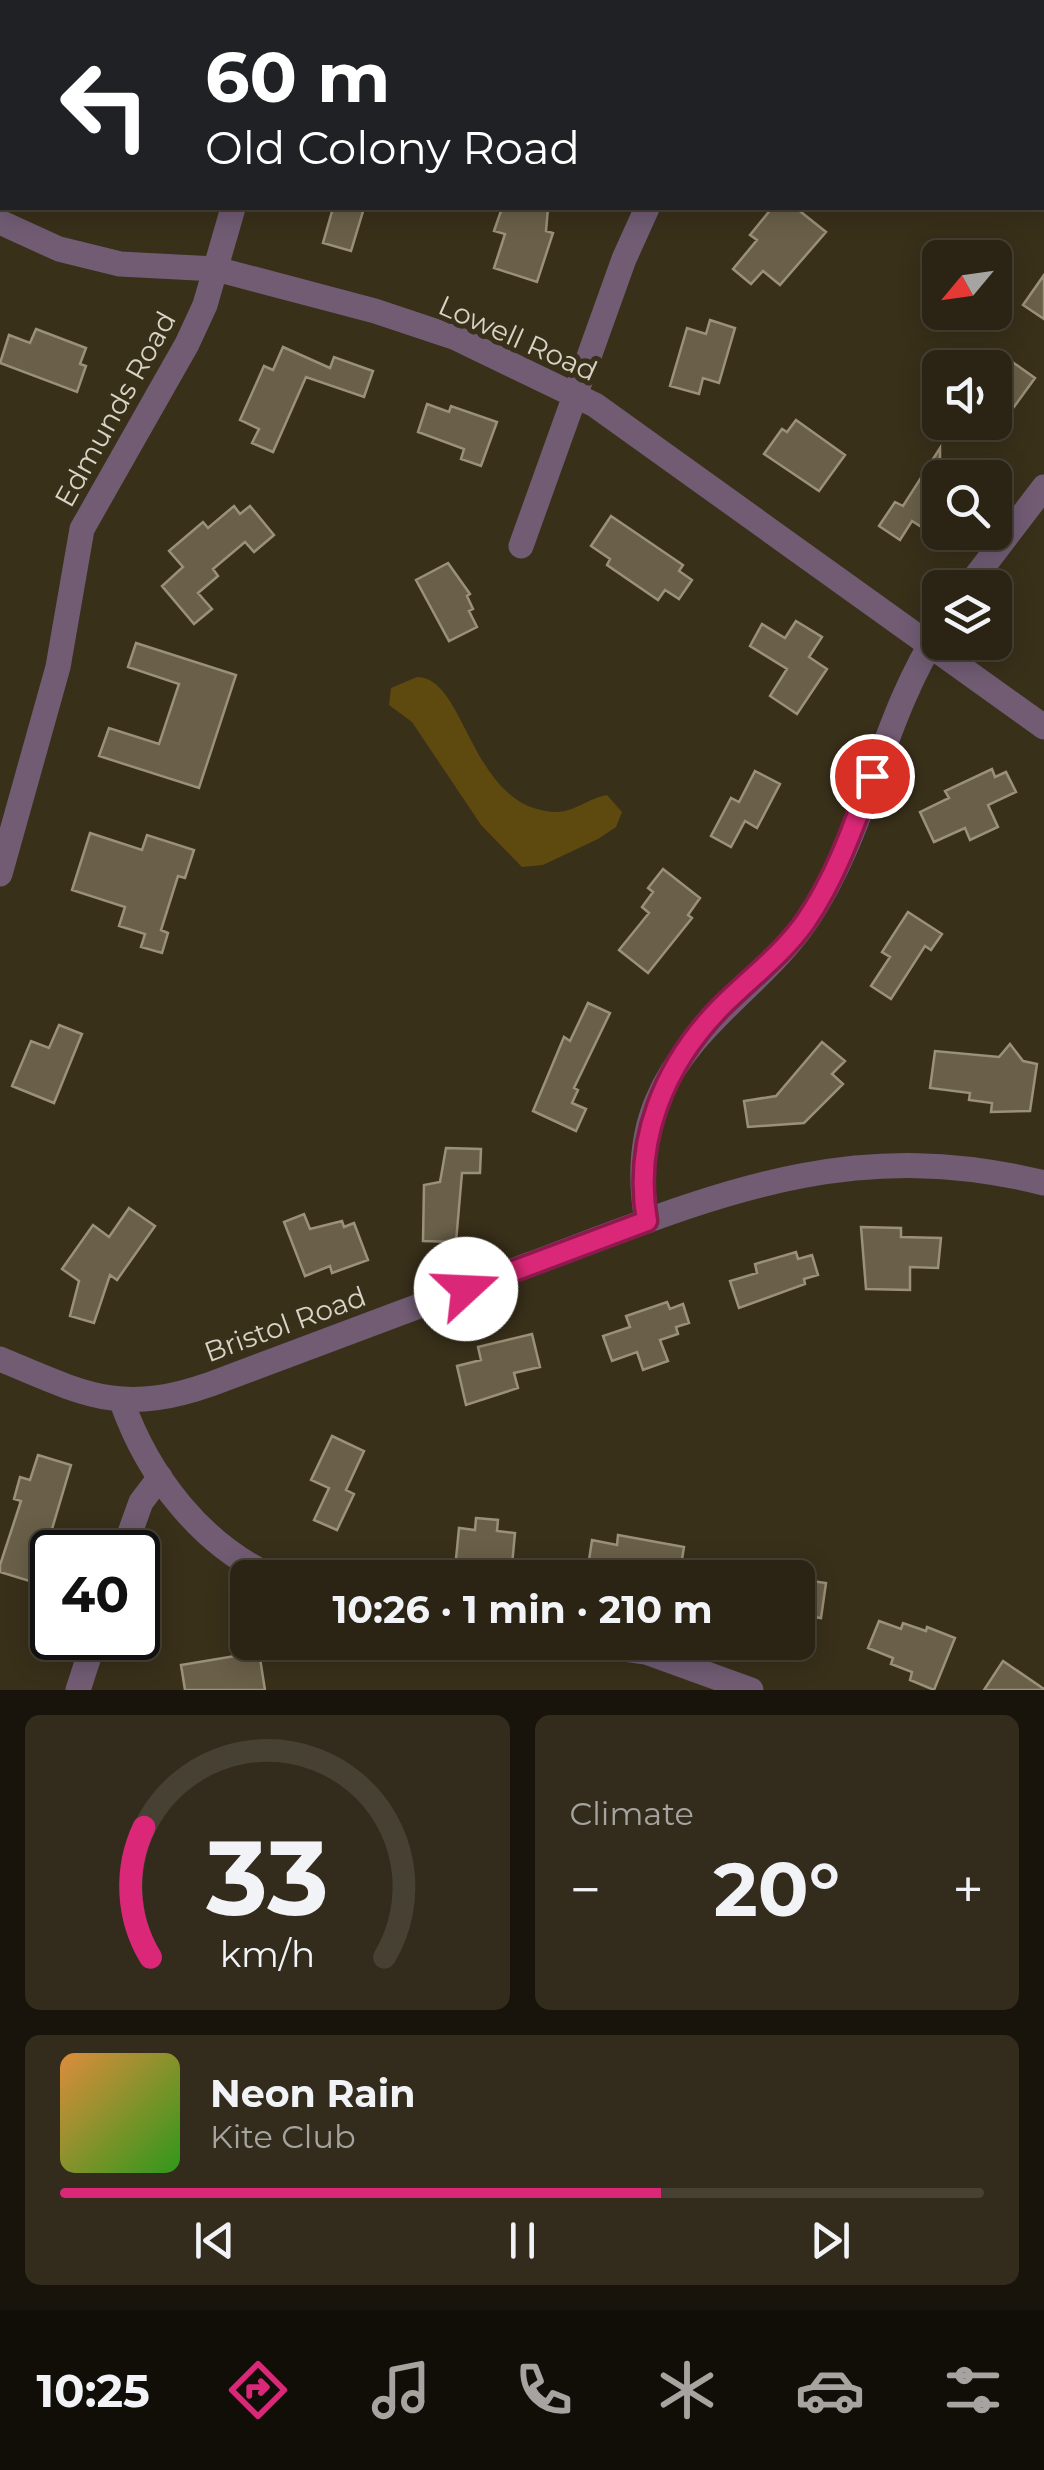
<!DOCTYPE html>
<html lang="en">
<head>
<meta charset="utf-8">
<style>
	:root { --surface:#2b2414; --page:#332c1d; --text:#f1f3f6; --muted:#a6a4a0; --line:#474134; --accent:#db2777 }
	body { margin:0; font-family:Montserrat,sans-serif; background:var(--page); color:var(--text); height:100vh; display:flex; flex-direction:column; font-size:38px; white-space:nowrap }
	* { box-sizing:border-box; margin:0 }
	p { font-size:32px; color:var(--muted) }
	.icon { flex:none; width:55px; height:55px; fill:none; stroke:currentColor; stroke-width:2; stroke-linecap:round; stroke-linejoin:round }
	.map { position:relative; height:1690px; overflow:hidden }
	.side { display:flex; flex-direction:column; gap:25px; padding:25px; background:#18140b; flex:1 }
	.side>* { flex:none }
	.guide { position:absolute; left:0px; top:0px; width:1045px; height:210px; box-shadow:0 5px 25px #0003,0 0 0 2px var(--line); background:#202124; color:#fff; overflow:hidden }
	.needle { width:65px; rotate:241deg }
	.fabs { position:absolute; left:922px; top:240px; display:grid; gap:20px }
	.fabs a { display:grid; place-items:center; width:90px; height:90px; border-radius:15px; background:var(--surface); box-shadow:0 5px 25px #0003,0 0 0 2px var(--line); font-size:50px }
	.speed { position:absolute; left:30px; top:1530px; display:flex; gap:20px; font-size:50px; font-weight:700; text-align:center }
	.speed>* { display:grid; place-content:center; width:130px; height:130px; border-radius:50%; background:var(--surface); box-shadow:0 5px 25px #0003,0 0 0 2px var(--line); line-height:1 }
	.speed .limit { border:5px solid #111; border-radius:15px; background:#fff; color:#111 }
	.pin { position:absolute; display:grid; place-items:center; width:85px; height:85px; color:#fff; margin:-42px; border:5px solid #fff; border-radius:50%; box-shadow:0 2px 10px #0007 }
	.me { position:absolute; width:110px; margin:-55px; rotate:70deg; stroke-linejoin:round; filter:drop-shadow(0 0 8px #0008) }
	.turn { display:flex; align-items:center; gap:35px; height:210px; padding:0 40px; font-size:45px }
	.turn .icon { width:130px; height:130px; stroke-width:2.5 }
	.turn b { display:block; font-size:70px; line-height:85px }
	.big { font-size:75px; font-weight:700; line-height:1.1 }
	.side .widget { flex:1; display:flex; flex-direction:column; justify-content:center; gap:15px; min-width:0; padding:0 35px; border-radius:15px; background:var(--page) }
	.side .dial { align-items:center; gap:0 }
	.dial svg { height:260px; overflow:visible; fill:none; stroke:var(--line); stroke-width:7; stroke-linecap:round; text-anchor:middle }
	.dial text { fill:var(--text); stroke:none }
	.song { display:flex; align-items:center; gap:30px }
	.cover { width:120px; height:120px; border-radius:15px; background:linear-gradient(135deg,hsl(30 70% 55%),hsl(110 70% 35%)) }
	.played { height:10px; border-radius:5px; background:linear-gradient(90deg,var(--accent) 65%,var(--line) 65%) }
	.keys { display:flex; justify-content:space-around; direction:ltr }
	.heat { display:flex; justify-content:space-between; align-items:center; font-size:55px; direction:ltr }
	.side .tiles { flex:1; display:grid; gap:25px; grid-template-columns:1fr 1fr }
	.widget:last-child { grid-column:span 2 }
	.trip { position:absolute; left:230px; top:1560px; width:585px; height:100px; border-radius:15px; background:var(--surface); box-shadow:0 5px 25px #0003,0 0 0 2px var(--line); font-weight:700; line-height:100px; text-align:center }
	.dock { display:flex; height:160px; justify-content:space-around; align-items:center; background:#110e08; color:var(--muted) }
	.dock .icon { width:70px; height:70px }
	.dock .on { color:var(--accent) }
	.dock b { font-size:45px; color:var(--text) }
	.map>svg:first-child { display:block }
	.green { fill:#5e490f }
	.building { fill:#6a6049; stroke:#9b9078; stroke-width:2.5 }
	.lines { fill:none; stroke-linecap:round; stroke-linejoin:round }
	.minor { stroke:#715c74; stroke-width:25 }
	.tertiary { stroke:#715c74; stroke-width:25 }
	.route-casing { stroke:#8e194d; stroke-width:25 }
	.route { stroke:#db2777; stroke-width:18 }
	.labels { text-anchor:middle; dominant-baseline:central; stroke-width:10; stroke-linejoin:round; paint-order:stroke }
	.street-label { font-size:28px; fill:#d8d3c6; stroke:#39301a }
</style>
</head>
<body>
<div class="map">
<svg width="1044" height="1690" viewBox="0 0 1044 1690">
	<rect width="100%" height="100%" fill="#39301a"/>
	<path class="green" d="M417,677C467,677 470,810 556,812C574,812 589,798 607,795L622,812L616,827L598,839L543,865L522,867L481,825L412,722L389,705L391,688Z"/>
	<path class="building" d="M333,208H364L351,251L323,243Z
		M502,208H548L546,231L553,233L537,282L494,268L505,234L494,231Z
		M772,208H796L826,232L780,285L763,271L751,284L733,269L757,240L750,235Z
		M1044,275V319L1023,305Z
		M710,320L735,328L719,383L703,378L699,394L670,386L687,328L706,334Z
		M36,329L86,348L80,364L86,366L77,392L0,363L9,335L30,343Z
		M283,347L330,368L334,357L373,371L364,397L306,377L273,452L252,443L259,429L240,420L264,366L273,370Z
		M1004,356L1035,378L995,433V368Z
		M427,404L449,412L451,406L497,422L481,466L461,459L464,449L418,432Z
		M796,420L845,455L819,491L764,454L782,429L787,432Z
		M940,448V525L934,535L912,521L900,540L879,526L895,502L903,506Z
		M234,506L240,514L250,506L274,535L254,552L245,542L213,569L218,576L198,593L212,609L194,624L162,586L183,567L169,551L203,522L208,528Z
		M611,516L683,565L679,571L692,580L679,599L665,590L658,600L607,565L610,559L591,546Z
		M448,563L470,594L467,596L473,609L469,611L477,627L449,641L416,580Z
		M796,621L822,637L809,657L827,669L797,714L770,696L787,669L750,646L762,624L785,638Z
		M136,643L236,675L199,788L99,756L109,728L159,744L179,684L128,667Z
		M992,769L995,777L1006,772L1016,792L988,805L998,827L970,840L965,828L934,842L920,812L949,798L945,791Z
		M755,771L780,784L757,828L745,821L731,847L711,836L731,798L739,802Z
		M90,833L142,850L147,835L194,850L185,878L178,876L161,930L168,933L162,953L141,947L145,934L119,926L125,907L72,890Z
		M663,869L700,898L688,915L692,918L648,973L619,950L649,913L642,907L653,892L648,888Z
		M908,912L942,934L931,950L925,946L891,999L871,986L890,957L882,952Z
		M588,1003L610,1013L574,1088L578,1090L572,1103L586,1109L576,1131L533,1111L564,1037L570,1041Z
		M59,1025L82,1034L54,1103L12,1086L31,1041L49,1048Z
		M822,1042L845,1061L832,1074L843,1084L804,1123L748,1127L744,1101L776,1096Z
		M1010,1044L1023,1061L1037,1064L1030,1111L991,1112L992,1103L969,1100L970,1093L930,1088L935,1051L999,1057Z
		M446,1148L481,1149L480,1173H462L456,1242L423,1241L424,1185L440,1182Z
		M129,1208L155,1226L117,1280L110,1275L94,1323L70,1316L79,1281L62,1269L93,1225L109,1237Z
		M304,1214L310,1229L342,1221L344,1227L354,1223L368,1260L332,1273L330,1266L305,1276L284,1222Z
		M861,1227L901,1228V1237L941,1238L938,1268L910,1267V1290L866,1289Z
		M796,1252L798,1259L812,1255L818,1275L804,1279L805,1284L739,1308L730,1281L757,1273L755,1264Z
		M667,1302L670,1309L683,1304L689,1323L676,1327L678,1334L660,1340L668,1361L643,1370L637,1352L612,1361L603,1336L630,1327L626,1316Z
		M532,1334L540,1367L514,1373L518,1388L466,1405L457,1366L481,1360L478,1347Z
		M332,1436L364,1451L346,1490L354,1494L337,1530L314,1520L329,1488L311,1480Z
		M38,1455L71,1465L36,1583L0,1572V1565L21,1501L14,1499L20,1477L30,1480Z
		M476,1518L498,1520L497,1531L515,1533L512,1565L456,1559L459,1528L475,1530Z
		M618,1535L684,1547L679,1578H613L614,1571L588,1567L592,1540L617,1545Z
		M798,1579L826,1583L821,1618L798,1615Z
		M879,1621L901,1629L903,1623L926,1631L927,1627L955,1638L934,1690L910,1680L912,1672L891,1664L893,1658L868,1648Z
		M259,1652L265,1690H185L181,1665Z
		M1003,1661L1044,1689V1690H984Z"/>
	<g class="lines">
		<path class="minor" d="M301,2L302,0
			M892,2L893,0
			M0,222L59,249L120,264L216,269L375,311L456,338L595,405L1044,727
			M521,546L624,259L647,208
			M967,588L1044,487
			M0,874L58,667L82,529L187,344L205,305L233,208
			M647,1221C640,1181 641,1139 657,1101C689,1024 762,986 807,920C867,831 881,719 940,629
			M122,1402C148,1476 202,1546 275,1578
			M123,1552L141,1502L160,1477
			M571,1642L646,1652L751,1690
			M78,1690L95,1638"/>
		<path class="tertiary" d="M0,1359C84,1394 120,1416 211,1384C318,1344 424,1304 531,1264C711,1197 848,1134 1044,1183"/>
	</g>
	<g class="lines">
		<g class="route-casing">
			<path id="route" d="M466,1289L647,1221C633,1141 664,1065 721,1007C750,978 782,955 806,921C836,877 854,825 872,776"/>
		</g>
		<use href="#route" class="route"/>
	</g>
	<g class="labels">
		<g class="street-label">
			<text transform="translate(518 338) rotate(24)">Lowell Road</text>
			<text transform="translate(115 409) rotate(-61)">Edmunds Road</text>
			<text transform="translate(285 1324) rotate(-20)">Bristol Road</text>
		</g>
	</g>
</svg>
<div class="fabs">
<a><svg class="needle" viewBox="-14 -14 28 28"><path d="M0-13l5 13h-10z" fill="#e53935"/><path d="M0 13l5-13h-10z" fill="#a6a4a0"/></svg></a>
<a><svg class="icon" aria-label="sound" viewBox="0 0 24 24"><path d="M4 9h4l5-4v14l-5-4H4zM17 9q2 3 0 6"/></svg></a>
<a><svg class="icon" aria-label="search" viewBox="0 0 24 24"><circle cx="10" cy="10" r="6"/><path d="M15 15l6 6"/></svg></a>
<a><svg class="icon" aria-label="layers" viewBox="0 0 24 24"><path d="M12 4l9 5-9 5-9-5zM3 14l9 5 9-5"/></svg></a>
</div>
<div class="speed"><div class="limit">40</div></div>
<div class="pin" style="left:872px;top:776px;background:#d93025"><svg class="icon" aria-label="arrive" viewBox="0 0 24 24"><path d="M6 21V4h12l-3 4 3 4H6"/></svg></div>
<svg class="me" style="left:466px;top:1289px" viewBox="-20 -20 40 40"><circle r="19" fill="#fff"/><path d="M0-13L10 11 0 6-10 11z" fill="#db2777"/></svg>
<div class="trip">10:26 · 1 min · 210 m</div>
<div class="guide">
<div class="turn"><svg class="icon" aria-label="left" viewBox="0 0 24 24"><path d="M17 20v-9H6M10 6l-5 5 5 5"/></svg><div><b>60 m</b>Old Colony Road</div></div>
</div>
</div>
<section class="side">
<div class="tiles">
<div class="widget dial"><svg viewBox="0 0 100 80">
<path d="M14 69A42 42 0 1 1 86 69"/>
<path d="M14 69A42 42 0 0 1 12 29" stroke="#db2777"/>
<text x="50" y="56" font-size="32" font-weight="700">33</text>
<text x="50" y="72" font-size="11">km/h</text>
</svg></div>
<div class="widget"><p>Climate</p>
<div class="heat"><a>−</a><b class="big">20°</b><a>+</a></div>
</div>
<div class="widget">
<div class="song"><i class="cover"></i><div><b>Neon Rain</b><p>Kite Club</p></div></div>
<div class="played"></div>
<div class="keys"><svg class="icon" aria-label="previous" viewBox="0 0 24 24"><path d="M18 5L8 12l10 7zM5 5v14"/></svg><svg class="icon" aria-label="pause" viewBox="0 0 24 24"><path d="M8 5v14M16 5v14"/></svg><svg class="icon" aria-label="next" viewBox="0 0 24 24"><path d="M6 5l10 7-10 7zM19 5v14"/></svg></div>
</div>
</div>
</section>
<nav class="dock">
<b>10:25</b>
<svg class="icon on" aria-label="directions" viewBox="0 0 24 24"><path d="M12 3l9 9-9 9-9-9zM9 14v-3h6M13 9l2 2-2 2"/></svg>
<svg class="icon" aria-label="music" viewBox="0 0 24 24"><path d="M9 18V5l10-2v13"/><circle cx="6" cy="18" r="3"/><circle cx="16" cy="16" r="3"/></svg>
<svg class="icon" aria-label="phone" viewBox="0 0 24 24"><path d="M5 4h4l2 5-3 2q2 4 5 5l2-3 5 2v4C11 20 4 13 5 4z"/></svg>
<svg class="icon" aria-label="climate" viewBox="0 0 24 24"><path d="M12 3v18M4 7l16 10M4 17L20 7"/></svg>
<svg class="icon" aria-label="car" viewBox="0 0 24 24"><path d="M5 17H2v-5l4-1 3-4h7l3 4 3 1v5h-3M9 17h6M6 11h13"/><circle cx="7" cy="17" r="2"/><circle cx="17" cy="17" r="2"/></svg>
<svg class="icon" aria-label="filters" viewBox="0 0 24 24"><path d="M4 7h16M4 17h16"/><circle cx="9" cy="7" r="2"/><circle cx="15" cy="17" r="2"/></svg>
</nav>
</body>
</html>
